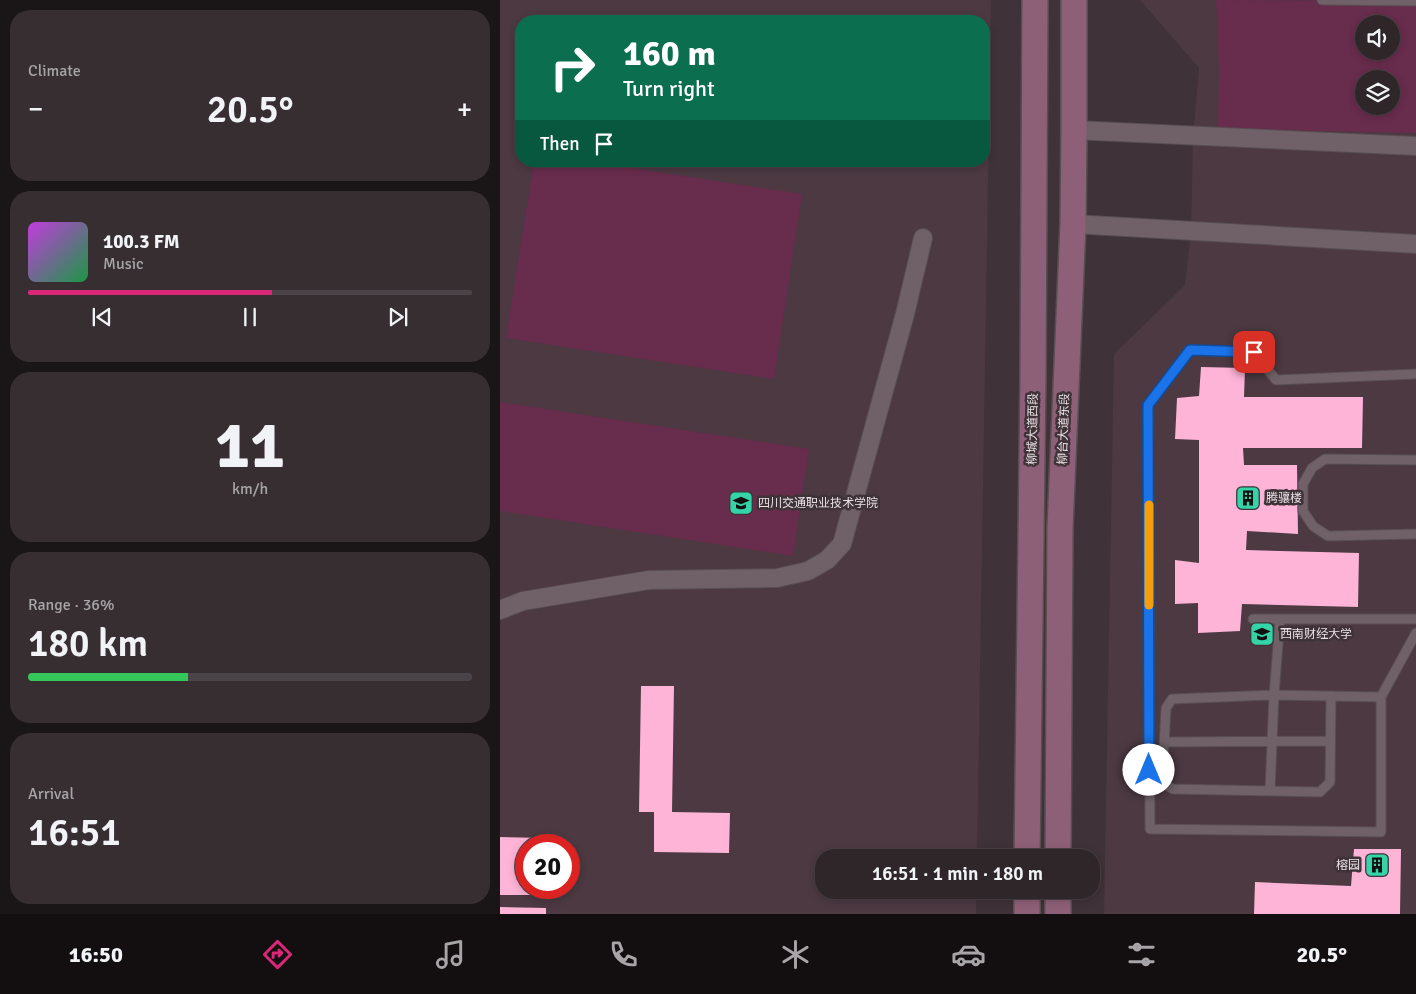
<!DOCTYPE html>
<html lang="en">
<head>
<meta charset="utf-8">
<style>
	:root { --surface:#2f262a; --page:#372e32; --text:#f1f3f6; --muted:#a7a5a8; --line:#4a4347; --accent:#db2777 }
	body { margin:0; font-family:Signika,"Noto Sans SC",sans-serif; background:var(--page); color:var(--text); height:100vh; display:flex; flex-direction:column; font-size:19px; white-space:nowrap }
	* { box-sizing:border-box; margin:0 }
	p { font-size:16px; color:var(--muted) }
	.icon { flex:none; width:28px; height:28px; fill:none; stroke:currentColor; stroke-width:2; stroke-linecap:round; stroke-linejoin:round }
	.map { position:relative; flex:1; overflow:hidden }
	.drawer { display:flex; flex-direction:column; gap:10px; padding:10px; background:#1a1517; width:500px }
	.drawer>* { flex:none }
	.top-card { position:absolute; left:15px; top:15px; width:475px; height:152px; border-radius:20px; box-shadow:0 2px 8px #0003,0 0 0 1px var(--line); background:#0b6e4f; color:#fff; overflow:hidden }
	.tools { position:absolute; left:855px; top:15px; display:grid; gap:10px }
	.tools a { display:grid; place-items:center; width:45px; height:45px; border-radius:50%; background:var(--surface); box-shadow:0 2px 8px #0003,0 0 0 1px var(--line); font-size:25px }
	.speed { position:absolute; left:15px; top:834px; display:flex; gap:10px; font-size:25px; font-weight:700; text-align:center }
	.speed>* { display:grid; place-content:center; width:65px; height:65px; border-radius:50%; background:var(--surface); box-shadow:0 2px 8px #0003,0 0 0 1px var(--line); line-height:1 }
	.speed .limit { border:8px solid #d22; background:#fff; color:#111 }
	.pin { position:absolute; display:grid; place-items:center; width:42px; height:42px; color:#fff; margin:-21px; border-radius:10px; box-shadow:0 2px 8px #0006 }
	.me { position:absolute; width:55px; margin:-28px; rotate:0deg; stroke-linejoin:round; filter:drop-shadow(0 0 4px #0008) }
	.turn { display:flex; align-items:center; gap:18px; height:105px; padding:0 25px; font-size:22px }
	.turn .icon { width:65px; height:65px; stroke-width:2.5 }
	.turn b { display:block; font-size:35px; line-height:42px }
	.then { display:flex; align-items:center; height:48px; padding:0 25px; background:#0003; gap:10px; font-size:19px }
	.big { font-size:38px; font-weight:600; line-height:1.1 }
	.drawer .tile { flex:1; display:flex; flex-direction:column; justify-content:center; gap:8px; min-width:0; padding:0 18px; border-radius:20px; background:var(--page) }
	.drawer .dial { align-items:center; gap:0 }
	.dial b { font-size:65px; line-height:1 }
	.song { display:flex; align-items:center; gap:15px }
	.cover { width:60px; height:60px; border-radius:8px; background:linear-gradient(135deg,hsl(290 70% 55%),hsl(140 70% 35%)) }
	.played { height:5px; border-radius:2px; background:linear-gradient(90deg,var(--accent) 55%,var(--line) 55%) }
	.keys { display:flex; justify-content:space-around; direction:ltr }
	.heat { display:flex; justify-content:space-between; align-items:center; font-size:28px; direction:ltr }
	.charge { height:8px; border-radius:4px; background:linear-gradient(90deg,#34c759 36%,var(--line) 0) }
	.trip { position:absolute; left:315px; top:849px; width:285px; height:50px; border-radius:20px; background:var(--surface); box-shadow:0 2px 8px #0003,0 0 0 1px var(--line); font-weight:600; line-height:50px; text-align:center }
	.dock { display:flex; height:80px; justify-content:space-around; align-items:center; background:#130f11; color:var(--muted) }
	.dock .icon { width:35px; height:35px }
	.dock .on { color:var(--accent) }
	.dock b { font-size:22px; color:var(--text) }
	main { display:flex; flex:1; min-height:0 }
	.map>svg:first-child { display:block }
	.built { fill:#4c3942; fill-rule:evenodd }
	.green { fill:#682c4c; fill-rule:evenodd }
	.building { fill:#feb4d7 }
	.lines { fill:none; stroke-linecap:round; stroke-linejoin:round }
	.lane-casing { stroke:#584e52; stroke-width:11 }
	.street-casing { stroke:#584e52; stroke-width:20 }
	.secondary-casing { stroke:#584e52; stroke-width:28 }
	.lane { stroke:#6f6167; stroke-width:9 }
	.street { stroke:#6f6167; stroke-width:18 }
	.secondary { stroke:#8e6078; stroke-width:25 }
	.route-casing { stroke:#114b97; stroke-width:12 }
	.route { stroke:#1a73e8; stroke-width:9 }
	.slow { stroke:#f59e0b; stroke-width:9 }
	.labels { text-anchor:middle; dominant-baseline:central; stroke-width:5; stroke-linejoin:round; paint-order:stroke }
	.street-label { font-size:12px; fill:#eae2e5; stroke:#3f3238 }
	.poi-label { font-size:12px; fill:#eae2e5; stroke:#3f3238; text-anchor:start }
</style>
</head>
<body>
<main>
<section class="drawer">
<div class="tile"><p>Climate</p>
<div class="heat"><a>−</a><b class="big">20.5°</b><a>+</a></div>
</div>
<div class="tile">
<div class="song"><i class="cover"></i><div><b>100.3 FM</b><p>Music</p></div></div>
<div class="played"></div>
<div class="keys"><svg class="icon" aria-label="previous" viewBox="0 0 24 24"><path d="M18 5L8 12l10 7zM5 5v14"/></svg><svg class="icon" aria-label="pause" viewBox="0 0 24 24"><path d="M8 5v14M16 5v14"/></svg><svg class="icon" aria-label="next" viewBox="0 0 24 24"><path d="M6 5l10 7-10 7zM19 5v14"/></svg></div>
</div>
<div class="tile dial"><b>11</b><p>km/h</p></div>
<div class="tile"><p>Range · 36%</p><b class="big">180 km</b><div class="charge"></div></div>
<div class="tile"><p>Arrival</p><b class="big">16:51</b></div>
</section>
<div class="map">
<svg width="916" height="914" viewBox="0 0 916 914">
	<rect width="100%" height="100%" fill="#3f3238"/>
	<path class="built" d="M0,0H491L477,857L324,858V890H476V914H0ZM21,21H484V161H21ZM26,845H69V888H26Z
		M640,0H916V914H604L614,354L685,285L691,231L693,136L699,68ZM864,24H891V51H864ZM864,79H891V106H864Z"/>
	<path class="green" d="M716,0L916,1V133L718,129L719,70ZM864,24H891V51H864ZM864,79H891V106H864Z
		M34,161H85L302,194L274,379L6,338Z
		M0,402L309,449L293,556L0,511Z"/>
	<path class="building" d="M701,367L745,368L744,397H863L862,448H743L744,465H797L798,534L747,531L746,550L859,553L858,607L742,604L740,631L698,633V603L675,604V560L699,563V440L675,439L677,398L699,396Z
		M141,686H174L172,812L230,813L229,853L154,852V812H139Z
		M0,837L45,838V845H26V888H44V895H0Z
		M854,849H901L900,914H754L755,882L851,886Z
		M0,907L46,908V914H0Z"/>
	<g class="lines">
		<g class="lane-casing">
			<path id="lane" d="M822,0L916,1
				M916,374L776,380L754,352L690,350L648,405L650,829L881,832V697L916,633
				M916,460L825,459L812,468L803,484V511L813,526L828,536L916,534
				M753,619H916
				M780,619L774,695L881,697
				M774,695L770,791L673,789L662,783L666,708L672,699Z
				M664,742L830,741
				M770,791L820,792L830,782L831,696"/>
		</g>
		<g class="street-casing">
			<path id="street" d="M574,130L916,146
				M573,224L916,244
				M0,610L23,601L149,580L277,578L308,571L327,560L342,544L405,314L423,238"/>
		</g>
		<g class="secondary-casing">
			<path id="secondary" d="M527,858L533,376L535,0
				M558,858L560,528L573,224L574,130V0
				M527,914V890
				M558,914V890"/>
		</g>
		<use href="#lane" class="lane"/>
		<use href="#street" class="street"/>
		<use href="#secondary" class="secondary"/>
	</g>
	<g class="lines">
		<g class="route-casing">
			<path id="route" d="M649,770L648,405L690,350L754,352"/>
		</g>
		<use href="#route" class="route"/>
		<path class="slow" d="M649,505V605"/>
	</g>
	<defs>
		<g id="building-square" transform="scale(1.25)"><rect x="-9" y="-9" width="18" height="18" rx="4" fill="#34d4a8" stroke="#3f3238"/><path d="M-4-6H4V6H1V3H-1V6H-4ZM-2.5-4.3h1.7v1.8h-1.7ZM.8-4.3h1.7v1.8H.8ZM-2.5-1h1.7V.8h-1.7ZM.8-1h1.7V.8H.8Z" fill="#111"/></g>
		<g id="school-square" transform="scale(1.25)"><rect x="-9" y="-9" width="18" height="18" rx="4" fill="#34d4a8" stroke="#3f3238"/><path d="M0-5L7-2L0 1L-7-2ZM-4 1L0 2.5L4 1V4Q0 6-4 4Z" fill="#111"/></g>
		<g id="university-square" transform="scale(1.25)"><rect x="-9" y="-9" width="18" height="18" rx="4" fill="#34d4a8" stroke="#3f3238"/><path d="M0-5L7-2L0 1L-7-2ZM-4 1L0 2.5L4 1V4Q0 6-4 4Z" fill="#111"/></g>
	</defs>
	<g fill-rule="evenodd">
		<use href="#building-square" x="748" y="498"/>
		<use href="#school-square" x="241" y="503"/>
		<use href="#university-square" x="762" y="634"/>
		<use href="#building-square" x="877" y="865"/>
	</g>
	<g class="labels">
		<g class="street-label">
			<text transform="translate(533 429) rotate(-89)">柳城大道西段</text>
			<text transform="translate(564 429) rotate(-88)">柳台大道东段</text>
		</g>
		<g class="poi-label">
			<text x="766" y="498">腾骧楼</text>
			<text x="258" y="503">四川交通职业技术学院</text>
			<text x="780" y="634">西南财经大学</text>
			<text x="860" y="865" text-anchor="end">榕园</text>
		</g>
	</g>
</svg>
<div class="tools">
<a><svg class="icon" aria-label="sound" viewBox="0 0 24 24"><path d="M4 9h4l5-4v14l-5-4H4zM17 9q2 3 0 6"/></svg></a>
<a><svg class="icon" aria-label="layers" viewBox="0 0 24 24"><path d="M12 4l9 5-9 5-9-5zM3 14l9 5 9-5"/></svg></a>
</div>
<div class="speed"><div class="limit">20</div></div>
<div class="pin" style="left:754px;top:352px;background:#d93025"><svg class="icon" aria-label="arrive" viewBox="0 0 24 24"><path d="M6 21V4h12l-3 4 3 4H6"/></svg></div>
<svg class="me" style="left:649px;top:770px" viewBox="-20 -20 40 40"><circle r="19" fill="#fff"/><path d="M0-13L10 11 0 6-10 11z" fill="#1a73e8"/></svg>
<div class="trip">16:51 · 1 min · 180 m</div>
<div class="top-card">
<div class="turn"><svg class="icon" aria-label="right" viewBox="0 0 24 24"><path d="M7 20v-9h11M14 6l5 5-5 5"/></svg><div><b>160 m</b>Turn right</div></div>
<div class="then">Then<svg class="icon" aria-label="arrive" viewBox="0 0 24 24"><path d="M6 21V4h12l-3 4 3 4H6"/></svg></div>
</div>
</div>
</main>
<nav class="dock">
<b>16:50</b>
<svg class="icon on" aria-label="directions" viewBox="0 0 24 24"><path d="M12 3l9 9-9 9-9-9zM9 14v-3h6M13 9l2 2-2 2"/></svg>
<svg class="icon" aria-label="music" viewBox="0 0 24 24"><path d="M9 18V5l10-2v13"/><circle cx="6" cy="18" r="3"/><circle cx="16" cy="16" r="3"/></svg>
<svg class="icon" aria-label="phone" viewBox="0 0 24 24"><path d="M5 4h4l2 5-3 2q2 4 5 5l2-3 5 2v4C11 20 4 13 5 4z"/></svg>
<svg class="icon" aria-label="climate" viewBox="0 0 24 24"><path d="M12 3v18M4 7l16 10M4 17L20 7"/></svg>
<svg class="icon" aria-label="car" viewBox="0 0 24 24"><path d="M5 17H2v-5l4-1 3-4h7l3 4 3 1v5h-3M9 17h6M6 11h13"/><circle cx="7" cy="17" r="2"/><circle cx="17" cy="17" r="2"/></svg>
<svg class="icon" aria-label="filters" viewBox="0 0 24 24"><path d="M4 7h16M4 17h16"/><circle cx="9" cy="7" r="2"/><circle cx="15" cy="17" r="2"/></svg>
<b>20.5°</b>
</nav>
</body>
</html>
